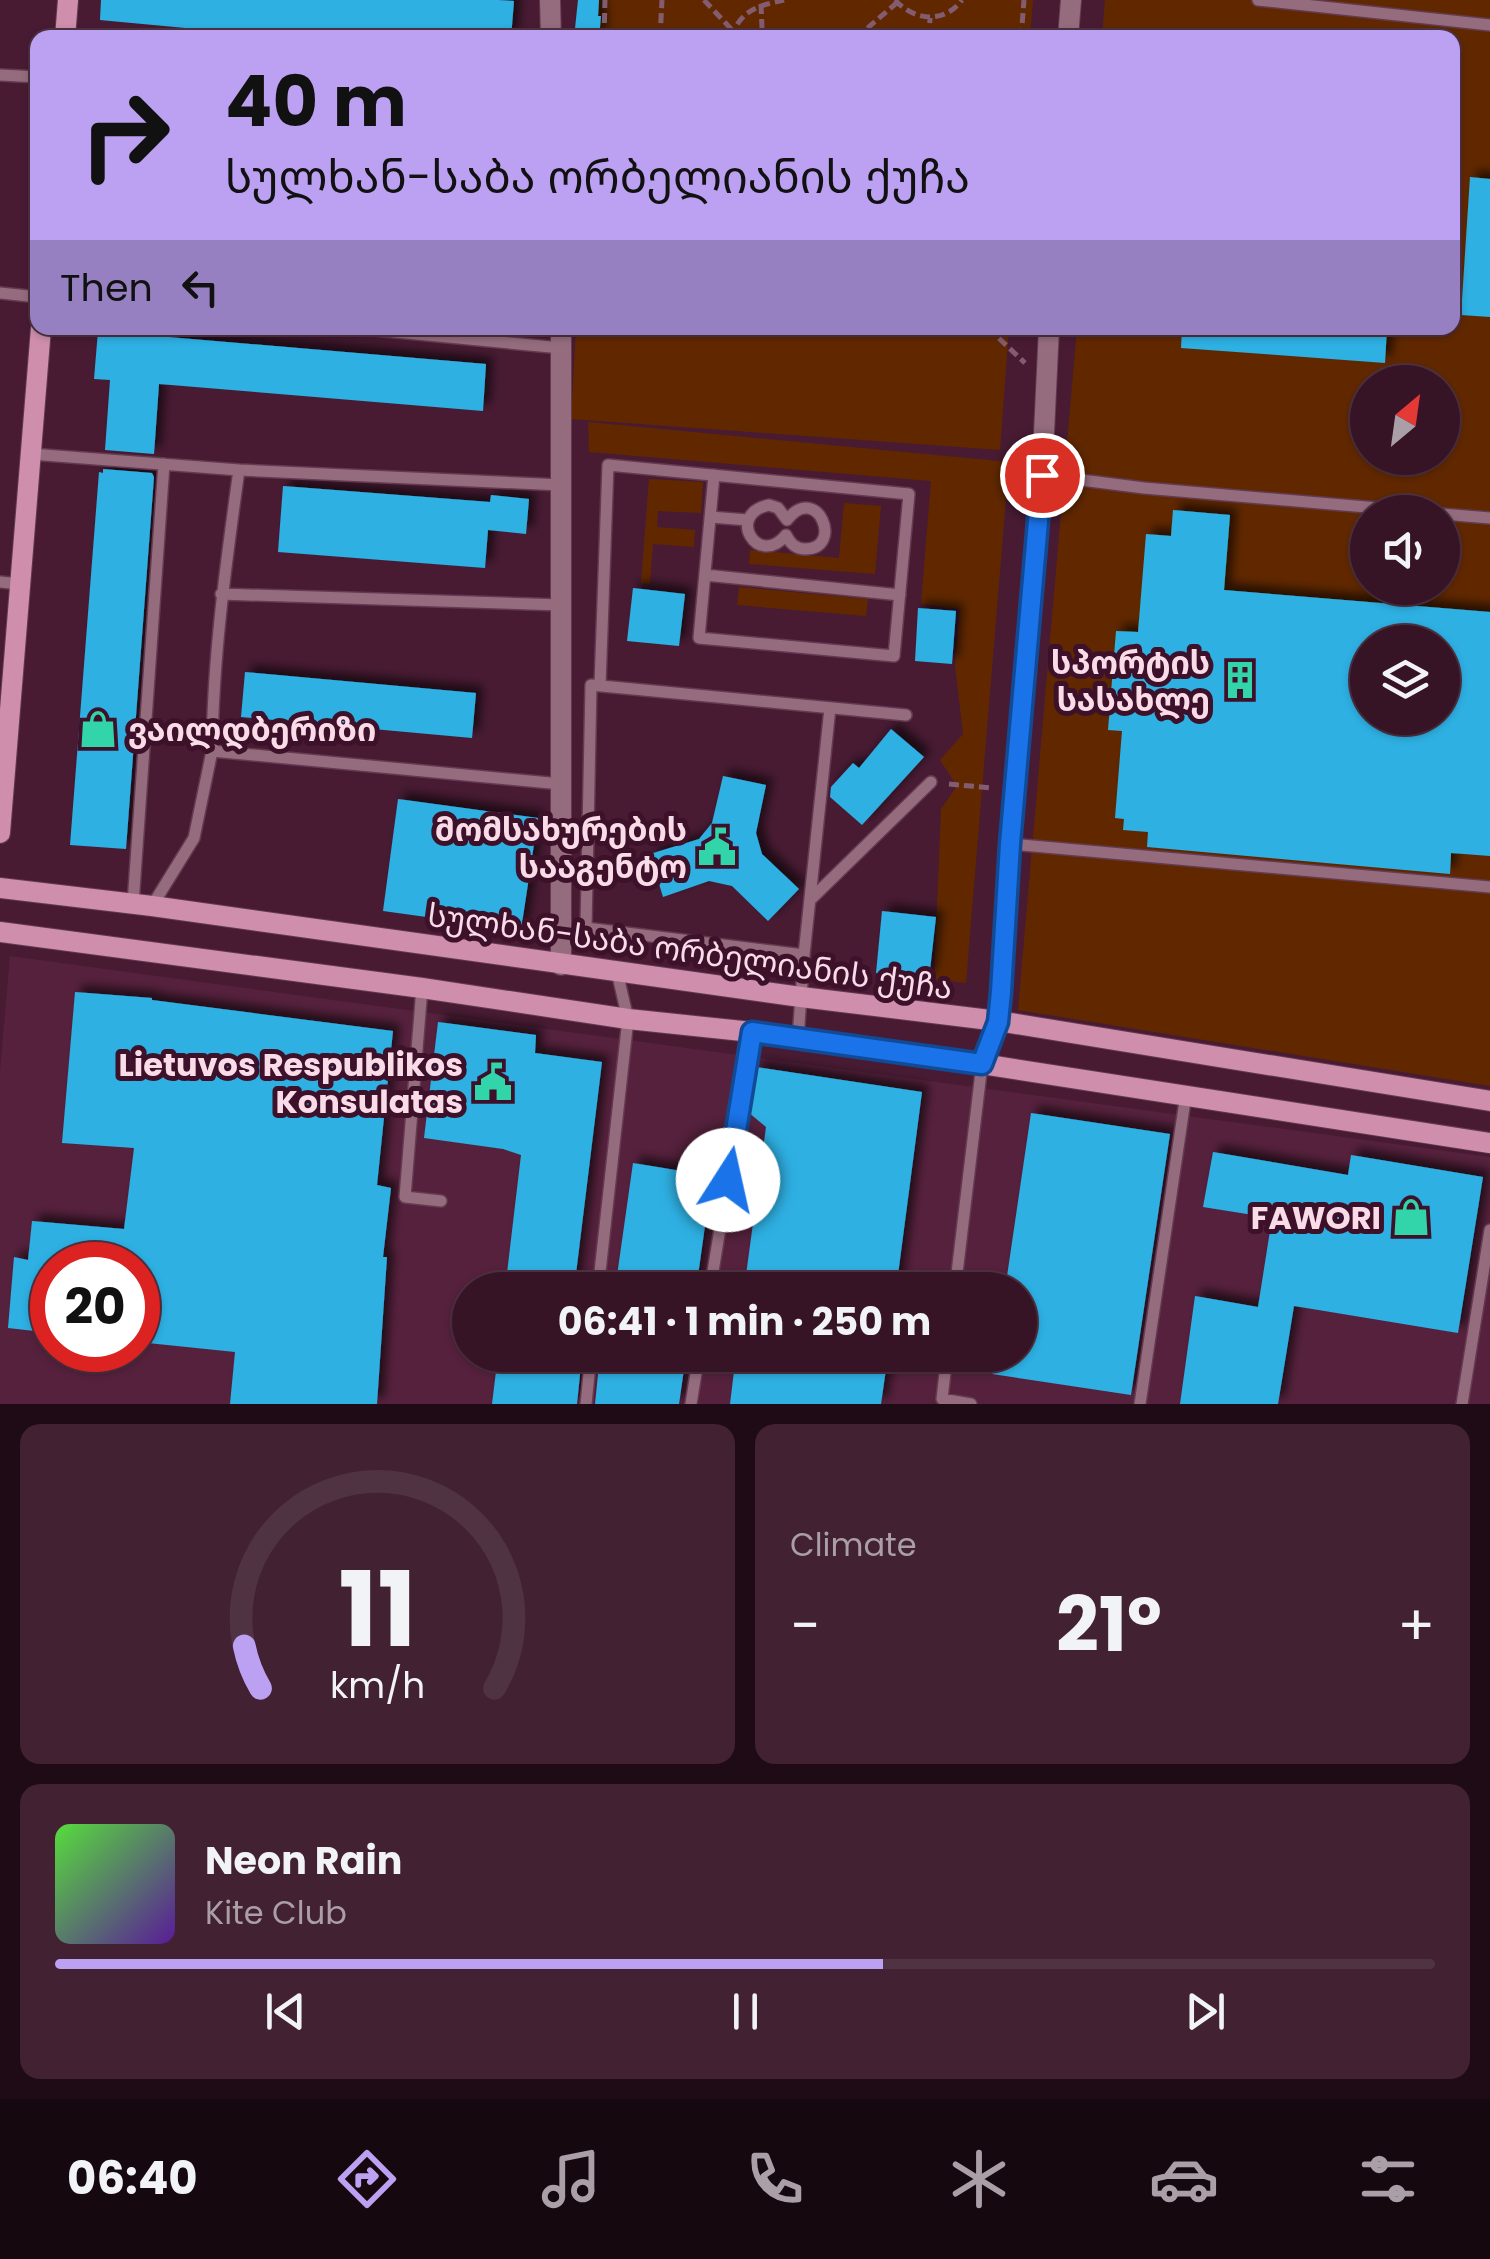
<!DOCTYPE html>
<html lang="en">
<head>
<meta charset="utf-8">
<style>
	:root { --surface:#361426; --page:#412132; --text:#f1f3f6; --muted:#aa9ea7; --line:#503343; --accent:#bca0f2 }
	body { margin:0; font-family:Poppins,"Noto Sans Georgian",sans-serif; background:var(--page); color:var(--text); height:100vh; display:flex; flex-direction:column; font-size:38px; white-space:nowrap }
	* { box-sizing:border-box; margin:0 }
	p { font-size:32px; color:var(--muted) }
	.icon { flex:none; width:55px; height:55px; fill:none; stroke:currentColor; stroke-width:2; stroke-linecap:round; stroke-linejoin:round }
	.map { position:relative; height:1404px; overflow:hidden }
	.sheet { display:flex; flex-direction:column; gap:20px; padding:20px; background:#1e0b15; flex:1 }
	.sheet>* { flex:none }
	.hud { position:absolute; left:30px; top:30px; width:1430px; height:305px; border-radius:20px; box-shadow:0 2px 8px #0004,0 0 0 2px var(--line); background:#bca0f2; color:#111; overflow:hidden }
	.needle { width:65px; rotate:29deg }
	.controls { position:absolute; left:1350px; top:365px; display:grid; gap:20px }
	.controls a { display:grid; place-items:center; width:110px; height:110px; border-radius:50%; background:var(--surface); box-shadow:0 2px 8px #0004,0 0 0 2px var(--line); font-size:50px }
	.speed { position:absolute; left:30px; top:1242px; display:flex; gap:20px; font-size:50px; font-weight:700; text-align:center }
	.speed>* { display:grid; place-content:center; width:130px; height:130px; border-radius:50%; background:var(--surface); box-shadow:0 2px 8px #0004,0 0 0 2px var(--line); line-height:1 }
	.speed .limit { border:15px solid #d22; background:#fff; color:#111 }
	.pin { position:absolute; display:grid; place-items:center; width:85px; height:85px; color:#fff; margin:-42px; border:5px solid #fff; border-radius:50%; box-shadow:0 2px 10px #0007 }
	.me { position:absolute; width:110px; margin:-55px; rotate:10deg; stroke-linejoin:round; filter:drop-shadow(0 0 8px #0008) }
	.turn { display:flex; align-items:center; gap:35px; height:210px; padding:0 30px; font-size:45px }
	.turn .icon { width:130px; height:130px; stroke-width:2.5 }
	.turn b { display:block; font-size:70px; line-height:85px }
	.then { display:flex; align-items:center; height:95px; padding:0 30px; background:#0003; gap:20px; font-size:38px }
	.big { font-size:75px; font-weight:700; line-height:1.1 }
	.sheet .widget { flex:1; display:flex; flex-direction:column; justify-content:center; gap:15px; min-width:0; padding:0 35px; border-radius:20px; background:var(--page) }
	.sheet .dial { align-items:center; gap:0 }
	.dial svg { height:260px; overflow:visible; fill:none; stroke:var(--line); stroke-width:7; stroke-linecap:round; text-anchor:middle }
	.dial text { fill:var(--text); stroke:none }
	.song { display:flex; align-items:center; gap:30px }
	.cover { width:120px; height:120px; border-radius:15px; background:linear-gradient(135deg,hsl(110 70% 55%),hsl(270 70% 35%)) }
	.played { height:10px; border-radius:5px; background:linear-gradient(90deg,var(--accent) 60%,var(--line) 60%) }
	.keys { display:flex; justify-content:space-around; direction:ltr }
	.heat { display:flex; justify-content:space-between; align-items:center; font-size:55px; direction:ltr }
	.sheet .tiles { flex:1; display:grid; gap:20px; grid-template-columns:1fr 1fr }
	.widget:last-child { grid-column:span 2 }
	.trip { position:absolute; left:452px; top:1272px; width:585px; height:100px; border-radius:50px; background:var(--surface); box-shadow:0 2px 8px #0004,0 0 0 2px var(--line); font-weight:700; line-height:100px; text-align:center }
	.dock { display:flex; height:160px; justify-content:space-around; align-items:center; background:#16080f; color:var(--muted) }
	.dock .icon { width:70px; height:70px }
	.dock .current { color:var(--accent) }
	.dock b { font-size:45px; color:var(--text) }
	.map>svg:first-child { display:block }
	.built { fill:#56213d; fill-rule:evenodd }
	.green { fill:#612800; fill-rule:evenodd }
	.building { fill:#2fb0e3; fill-rule:evenodd; filter:url(#shadow) }
	.lines { fill:none; stroke-linecap:round; stroke-linejoin:round }
	.lane-casing { stroke:#643a50; stroke-width:14 }
	.street-casing { stroke:#643a50; stroke-width:22 }
	.secondary-casing { stroke:#643a50; stroke-width:22 }
	.path { stroke:#845c70; stroke-width:5; stroke-dasharray:10 5; stroke-linecap:butt }
	.lane { stroke:#946c7e; stroke-width:11 }
	.street { stroke:#946c7e; stroke-width:20 }
	.secondary { stroke:#ce8eac; stroke-width:20 }
	.route-casing { stroke:#114b97; stroke-width:25 }
	.route { stroke:#1a73e8; stroke-width:18 }
	.labels { text-anchor:middle; dominant-baseline:central; stroke-width:10; stroke-linejoin:round; paint-order:stroke }
	.poi-label { font-size:32px; font-weight:bold; fill:#fadce9; stroke:#3d1129; text-anchor:end }
	.street-label { font-size:32px; fill:#fadce9; stroke:#3d1129 }
</style>
</head>
<body>
<div class="map">
<svg width="1490" height="1404" viewBox="0 0 1490 1404">
	<defs>
		<filter id="shadow"><feDropShadow dx="7" dy="-7" stdDeviation="5" flood-color="#0009"/></filter>
	</defs>
	<rect width="100%" height="100%" fill="#481b33"/>
	<path class="built" d="M10,956L1490,1157V1404H0V1071ZM52,1265H138V1350H52ZM470,1290H1020V1355H470Z"/>
	<path class="green" d="M593,0H1033L1030,37L591,38Z
		M1105,0H1490V1086L1018,1010L1077,328H1452V38L1102,37ZM1368,382H1442V458H1368ZM1368,512H1442V588H1368ZM1368,642H1442V718H1368Z
		M576,328H1009L1000,450L571,419Z
		M588,422L1009,462L966,983L934,979L941,809L957,786L940,760L963,734L955,665L960,609L921,604L931,481L589,452Z
		M649,479L703,482L701,513L658,511L657,527L695,530L694,547L653,544L650,584L641,583Z
		M844,503L881,506L875,574L749,564L750,550L839,558Z
		M739,587L868,599L866,616L737,605Z"/>
	<path class="building" d="M101,0H498L514,1L511,38H291L100,20Z
		M578,0H599L598,16H601L599,38H574Z
		M1470,177L1490,179V317L1461,315Z
		M1182,328H1387L1385,363L1181,348Z
		M98,331L486,364L483,411L159,384L154,454L105,450L110,380L94,379Z
		M103,469L152,473L154,477L126,849L70,845L99,472L103,473Z
		M283,486L490,502L491,495L529,499L526,534L488,530L485,568L278,552Z
		M1173,510L1230,515L1224,590L1490,612V856L1451,853L1450,874L1147,847L1148,832L1123,830L1124,819L1115,818L1122,731L1108,730L1116,631L1138,632L1146,534L1171,536ZM1368,642H1442V718H1368Z
		M633,588L685,594L679,646L627,641Z
		M918,608L956,611L952,664L915,661Z
		M245,672L476,693L472,738L241,717Z
		M891,729L924,757L862,825L830,797L831,787L853,763L859,768Z
		M723,776L766,785L756,833L762,854L799,889L768,921L732,886L709,881L663,897L650,854L699,839L712,823Z
		M398,799L538,818L521,930L383,911Z
		M882,911L936,917L929,979L876,973Z
		M75,992L152,998V1000L393,1031L377,1185L391,1188L383,1257H387L377,1404H230L235,1352L138,1342V1265H52V1333L8,1328L14,1257L28,1260L32,1221L124,1229L134,1148L62,1143Z
		M438,1022L536,1035L535,1053L602,1062L574,1290H505L521,1155L503,1149L424,1138Z
		M756,1067L922,1092L896,1290H744L766,1127L748,1112Z
		M1031,1113L1170,1134L1131,1395L992,1374L995,1355H1020V1290H1005Z
		M1213,1152L1348,1175L1351,1155L1483,1177L1458,1333L1294,1306L1278,1404H1180L1195,1296L1258,1307L1272,1218L1203,1207Z
		M633,1163L712,1176L696,1290H615Z
		M498,1355H582L577,1404H492Z
		M600,1355H686L679,1404H595Z
		M736,1355H888L881,1404H730Z"/>
	<g class="lines">
		<g class="lane-casing">
			<path id="lane" d="M1258,0L1490,25
				M0,75L38,77
				M0,293L38,297
				M354,328L561,348
				M31,454L239,470C226,563 213,656 212,751L561,784
				M239,470L561,485
				M1042,475L1144,488L1425,512
				M769,505L778,508L787,520C817,481 845,549 805,549C795,549 790,543 786,535C758,569 725,514 769,505Z
				M1442,514L1490,518
				M710,517L748,520
				M705,575L900,595
				M0,582L20,584
				M221,594L561,605
				M600,685L608,465L909,494L894,656L699,638L714,475
				M1010,844L1490,887
				M810,900L931,782
				M133,904L164,464
				M152,906L194,838L212,751
				M804,955L586,928L591,685L906,715
				M422,988L405,1197L441,1201
				M798,1038L804,955L830,708
				M598,1290L628,1019L617,972
				M710,1290L752,1032
				M955,1290L982,1064
				M947,1355L942,1399L971,1404
				M586,1404L591,1355
				M691,1404L699,1355
				M1140,1404L1186,1094
				M1462,1404L1490,1230"/>
		</g>
		<g class="street-casing">
			<path id="street" d="M550,0L551,38
				M1068,38L1071,0
				M561,965V328
				M982,1064L998,1021L1001,991L1010,844L1042,475L1049,328"/>
		</g>
		<g class="secondary-casing">
			<path id="secondary" d="M65,38L68,0
				M0,833L41,328
				M0,888L152,906L801,997L998,1021L1490,1101
				M0,932L422,988L628,1019L752,1032L982,1064L1490,1143"/>
		</g>
		<path class="path" d="M704,0L733,31
			M895,0C914,21 944,24 962,0
			M761,4L762,28L765,38
			M604,38L605,0
			M660,38L662,0
			M731,38C741,9 758,6 784,0
			M830,38H833
			M856,38L900,0
			M929,38L930,18
			M1021,38L1024,0
			M988,328L1025,363
			M949,784L992,788"/>
		<use href="#lane" class="lane"/>
		<use href="#street" class="street"/>
		<use href="#secondary" class="secondary"/>
	</g>
	<g class="lines">
		<g class="route-casing">
			<path id="route" d="M728,1180L752,1032L982,1064L998,1022L1001,992L1010,844L1042,475"/>
		</g>
		<use href="#route" class="route"/>
	</g>
	<defs>
		<g id="building-bare" transform="scale(3)"><path d="M-4-6H4V6H1V3H-1V6H-4ZM-2.5-4.3h1.7v1.8h-1.7ZM.8-4.3h1.7v1.8H.8ZM-2.5-1h1.7V.8h-1.7ZM.8-1h1.7V.8H.8Z" fill="#32d4a9" stroke="#3d1129" stroke-width="2.5" paint-order="stroke"/></g>
		<g id="shop-bare" transform="scale(3)"><path d="M-5-2.5h2.3a2.7 3.5 0 0 1 5.4 0H5L5.5 6h-11ZM-1.5-2.5h3a1.5 2.3 0 0 0-3 0Z" fill="#32d4a9" stroke="#3d1129" stroke-width="2.5" paint-order="stroke"/></g>
		<g id="civic-bare" transform="scale(3)"><path d="M-.6-6.5H3V-4.5H.6V-3L4-1V1h2V6H-6V1h2V-1L-.6-3ZM-1.2 2.5V6h2.4V2.5Z" fill="#32d4a9" stroke="#3d1129" stroke-width="2.5" paint-order="stroke"/></g>
	</defs>
	<g fill-rule="evenodd">
		<use href="#building-bare" x="1240" y="680"/>
		<use href="#shop-bare" x="98" y="729"/>
		<use href="#civic-bare" x="717" y="847"/>
		<use href="#civic-bare" x="493" y="1082"/>
		<use href="#shop-bare" x="1411" y="1217"/>
	</g>
	<g class="labels">
		<g class="poi-label">
			<text x="1210" y="662">სპორტის<tspan x="1210" dy="37">სასახლე</tspan></text>
			<text x="128" y="729" text-anchor="start">ვაილდბერიზი</text>
			<text x="687" y="829">მომსახურების<tspan x="687" dy="37">სააგენტო</tspan></text>
			<text x="463" y="1064">Lietuvos Respublikos<tspan x="463" dy="37">Konsulatas</tspan></text>
			<text x="1381" y="1217">FAWORI</text>
		</g>
		<g class="street-label">
			<text transform="translate(690 951) rotate(8)">სულხან-საბა ორბელიანის ქუჩა</text>
		</g>
	</g>
</svg>
<div class="controls">
<a><svg class="needle" viewBox="-14 -14 28 28"><path d="M0-13l5 13h-10z" fill="#e53935"/><path d="M0 13l5-13h-10z" fill="#aa9ea7"/></svg></a>
<a><svg class="icon" aria-label="sound" viewBox="0 0 24 24"><path d="M4 9h4l5-4v14l-5-4H4zM17 9q2 3 0 6"/></svg></a>
<a><svg class="icon" aria-label="layers" viewBox="0 0 24 24"><path d="M12 4l9 5-9 5-9-5zM3 14l9 5 9-5"/></svg></a>
</div>
<div class="speed"><div class="limit">20</div></div>
<div class="pin" style="left:1042px;top:475px;background:#d93025"><svg class="icon" aria-label="arrive" viewBox="0 0 24 24"><path d="M6 21V4h12l-3 4 3 4H6"/></svg></div>
<svg class="me" style="left:728px;top:1180px" viewBox="-20 -20 40 40"><circle r="19" fill="#fff"/><path d="M0-13L10 11 0 6-10 11z" fill="#1a73e8"/></svg>
<div class="trip">06:41 · 1 min · 250 m</div>
<div class="hud">
<div class="turn"><svg class="icon" aria-label="right" viewBox="0 0 24 24"><path d="M7 20v-9h11M14 6l5 5-5 5"/></svg><div><b>40 m</b>სულხან-საბა ორბელიანის ქუჩა</div></div>
<div class="then">Then<svg class="icon" aria-label="left" viewBox="0 0 24 24"><path d="M17 20v-9H6M10 6l-5 5 5 5"/></svg></div>
</div>
</div>
<section class="sheet">
<div class="tiles">
<div class="widget dial"><svg viewBox="0 0 100 80">
<path d="M14 69A42 42 0 1 1 86 69"/>
<path d="M14 69A42 42 0 0 1 9 56" stroke="#bca0f2"/>
<text x="50" y="56" font-size="32" font-weight="700">11</text>
<text x="50" y="72" font-size="11">km/h</text>
</svg></div>
<div class="widget"><p>Climate</p>
<div class="heat"><a>−</a><b class="big">21°</b><a>+</a></div>
</div>
<div class="widget">
<div class="song"><i class="cover"></i><div><b>Neon Rain</b><p>Kite Club</p></div></div>
<div class="played"></div>
<div class="keys"><svg class="icon" aria-label="previous" viewBox="0 0 24 24"><path d="M18 5L8 12l10 7zM5 5v14"/></svg><svg class="icon" aria-label="pause" viewBox="0 0 24 24"><path d="M8 5v14M16 5v14"/></svg><svg class="icon" aria-label="next" viewBox="0 0 24 24"><path d="M6 5l10 7-10 7zM19 5v14"/></svg></div>
</div>
</div>
</section>
<nav class="dock">
<b>06:40</b>
<svg class="icon current" aria-label="directions" viewBox="0 0 24 24"><path d="M12 3l9 9-9 9-9-9zM9 14v-3h6M13 9l2 2-2 2"/></svg>
<svg class="icon" aria-label="music" viewBox="0 0 24 24"><path d="M9 18V5l10-2v13"/><circle cx="6" cy="18" r="3"/><circle cx="16" cy="16" r="3"/></svg>
<svg class="icon" aria-label="phone" viewBox="0 0 24 24"><path d="M5 4h4l2 5-3 2q2 4 5 5l2-3 5 2v4C11 20 4 13 5 4z"/></svg>
<svg class="icon" aria-label="climate" viewBox="0 0 24 24"><path d="M12 3v18M4 7l16 10M4 17L20 7"/></svg>
<svg class="icon" aria-label="car" viewBox="0 0 24 24"><path d="M5 17H2v-5l4-1 3-4h7l3 4 3 1v5h-3M9 17h6M6 11h13"/><circle cx="7" cy="17" r="2"/><circle cx="17" cy="17" r="2"/></svg>
<svg class="icon" aria-label="filters" viewBox="0 0 24 24"><path d="M4 7h16M4 17h16"/><circle cx="9" cy="7" r="2"/><circle cx="15" cy="17" r="2"/></svg>
</nav>
</body>
</html>
